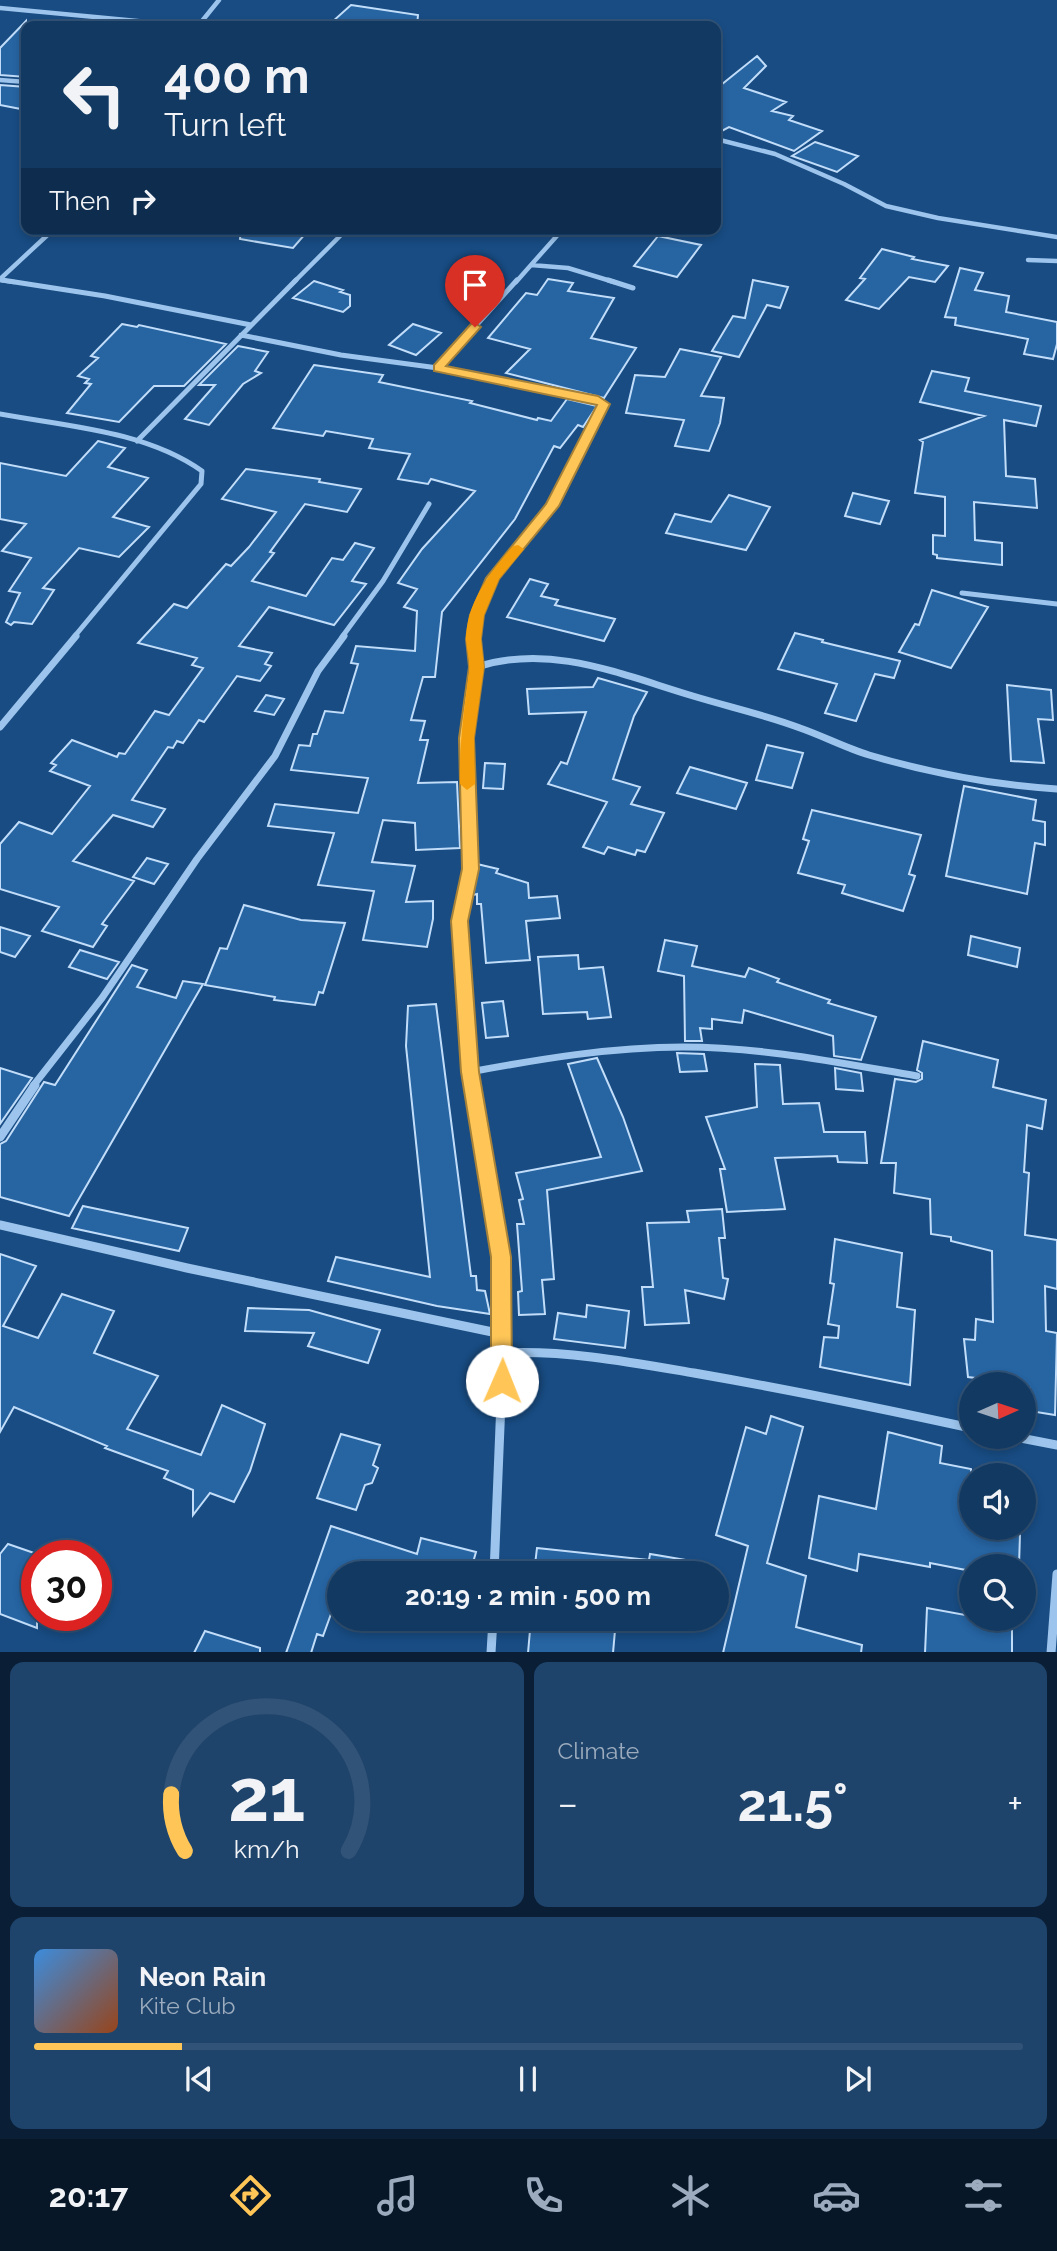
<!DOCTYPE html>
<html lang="en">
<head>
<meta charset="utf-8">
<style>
	:root { --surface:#123962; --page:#1f446b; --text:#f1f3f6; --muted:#9cacbe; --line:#315377; --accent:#ffc657 }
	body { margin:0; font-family:Raleway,sans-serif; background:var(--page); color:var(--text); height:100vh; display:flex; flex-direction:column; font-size:26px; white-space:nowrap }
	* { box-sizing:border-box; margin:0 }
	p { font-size:23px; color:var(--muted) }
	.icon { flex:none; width:38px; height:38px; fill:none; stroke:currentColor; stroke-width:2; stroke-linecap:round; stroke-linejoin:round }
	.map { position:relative; height:1652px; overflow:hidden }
	.details { display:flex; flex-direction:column; gap:10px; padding:10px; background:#0a1f36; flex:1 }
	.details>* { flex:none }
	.guide { position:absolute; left:21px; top:21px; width:700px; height:214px; border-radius:14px; box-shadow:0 4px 10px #0003,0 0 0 2px var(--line); background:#123962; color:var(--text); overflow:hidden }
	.needle { width:46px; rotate:87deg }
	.controls { position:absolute; left:959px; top:1372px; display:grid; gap:14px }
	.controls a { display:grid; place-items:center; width:77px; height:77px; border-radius:50%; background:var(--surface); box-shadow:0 4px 10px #0003,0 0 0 2px var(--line); font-size:35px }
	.speed { position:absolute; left:21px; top:1540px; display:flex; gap:14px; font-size:35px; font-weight:700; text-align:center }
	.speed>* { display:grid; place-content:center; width:91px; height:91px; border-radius:50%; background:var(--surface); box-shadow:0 4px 10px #0003,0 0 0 2px var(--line); line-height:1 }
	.speed .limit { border:10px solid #d22; background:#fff; color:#111 }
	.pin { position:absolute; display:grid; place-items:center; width:60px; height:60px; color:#fff; margin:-72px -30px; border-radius:50% 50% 50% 0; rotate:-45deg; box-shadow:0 0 7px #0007 }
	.pin .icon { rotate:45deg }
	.me { position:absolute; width:77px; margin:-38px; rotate:1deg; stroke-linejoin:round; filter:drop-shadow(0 0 5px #0008) }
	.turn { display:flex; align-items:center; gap:24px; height:147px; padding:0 28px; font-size:32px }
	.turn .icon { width:91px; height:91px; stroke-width:2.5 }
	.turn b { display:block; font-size:49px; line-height:60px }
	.then { display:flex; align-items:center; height:66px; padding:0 28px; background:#0003; gap:14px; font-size:26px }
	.big { font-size:52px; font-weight:700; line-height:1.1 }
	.details .widget { flex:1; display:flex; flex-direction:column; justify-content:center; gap:10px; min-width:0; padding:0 24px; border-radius:14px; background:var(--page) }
	.details .dial { align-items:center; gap:0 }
	.dial svg { height:182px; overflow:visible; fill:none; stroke:var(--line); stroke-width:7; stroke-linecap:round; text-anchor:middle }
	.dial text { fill:var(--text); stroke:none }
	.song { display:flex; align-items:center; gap:21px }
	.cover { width:84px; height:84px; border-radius:10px; background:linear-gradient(135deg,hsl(210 70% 55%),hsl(20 70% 35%)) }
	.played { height:7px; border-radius:4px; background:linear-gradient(90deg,var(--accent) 15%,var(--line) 15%) }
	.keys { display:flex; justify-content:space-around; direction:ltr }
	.heat { display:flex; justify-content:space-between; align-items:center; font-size:38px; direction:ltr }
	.details .tiles { flex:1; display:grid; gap:10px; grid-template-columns:1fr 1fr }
	.widget:last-child { grid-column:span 2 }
	.trip { position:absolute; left:327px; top:1561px; width:402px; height:70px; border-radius:35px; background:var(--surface); box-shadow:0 4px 10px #0003,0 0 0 2px var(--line); font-weight:700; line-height:70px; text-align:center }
	.menu { display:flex; height:112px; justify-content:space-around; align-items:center; background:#071727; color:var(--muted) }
	.menu .icon { width:49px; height:49px }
	.menu .selected { color:var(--accent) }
	.menu b { font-size:32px; color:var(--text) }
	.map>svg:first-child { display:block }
	.building { fill:#2664a2; stroke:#c1ddf9; stroke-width:2 }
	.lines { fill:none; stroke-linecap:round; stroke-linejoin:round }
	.street-far3 { stroke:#9cc4ec; stroke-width:4.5 }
	.street-far2 { stroke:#9cc4ec; stroke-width:5 }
	.street-far1 { stroke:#9cc4ec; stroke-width:7 }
	.street { stroke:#9cc4ec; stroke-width:9 }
	.route { fill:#ffc657; stroke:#a68139; stroke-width:2 }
	.slow { fill:#f59e0b }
</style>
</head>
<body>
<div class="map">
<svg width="1057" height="1653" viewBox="0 0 1057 1653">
	<rect width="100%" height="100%" fill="#184c83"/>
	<path class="building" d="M351,5L418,15L417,26H357L332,22Z
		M26,21V77L0,75V48Z
		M757,56L766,66L744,88L786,102L772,111L793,116L789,120L822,131L794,151L729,127L716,134V89Z
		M0,85L26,87V110L0,105Z
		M815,142L858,156L837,172L792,156Z
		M241,229H306L303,233H306L293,248L240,239Z
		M658,236L701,245L677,277L634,266Z
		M882,249L914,257L912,259L948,266L935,282L909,277L879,309L846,300L865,279L860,278Z
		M960,268L983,273L975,290L1009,296L1006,312L1057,322V344L1053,359L1024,354L1028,339L955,325L956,318L945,317Z
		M548,279L573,283L568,291L614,298L591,338L636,348L604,398L506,373L530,349L488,338L526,293L537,295Z
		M753,280L788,287L780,308L767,305L739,357L712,351L733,316L745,318Z
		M314,281L343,290L340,292L350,295V306L343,312L293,298Z
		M122,324L137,327L139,325L226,344L184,386H154L119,422L67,413L91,384L85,383L89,379L78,376L98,358L91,356Z
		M413,324L441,333L416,355L389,345Z
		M238,346L268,352L255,371L261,373L243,384L209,425L185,419L215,385H199Z
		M680,349L721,357L701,396L724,398L720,423L709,451L675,446L684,420L626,413L635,375L665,377Z
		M314,365L383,375L379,382L472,401L470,403L537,420L538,418L551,421L567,399L597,406L583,427L578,425L560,448L554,446L515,519L442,612L435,677H423L411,720L425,721L420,740H428L418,783L457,782L460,848L416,850L415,823L383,820L372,862L415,866L406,902L433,901V919L427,947L363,940L374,891L318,885L334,833L268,826L275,804L358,813L368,778L291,770L299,745L310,746L313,734H317L325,711L343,713L358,664L351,663L356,646L415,651L417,611L404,607L417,589L398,583L422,549L475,491L431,479L428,484L398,479L410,454L369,448L373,439L326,431L323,436L273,428Z
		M932,371L969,378L965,391L1041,406L1036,426L1004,420L1006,476L1035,479L1037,508L974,502L975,540L1002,543V565L937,558V555L933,554V535L945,536V497L915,493L923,442L920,440L984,416L920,402Z
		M98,441L125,448L108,467L148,478L113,517L149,527L119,557L79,548L43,588L54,590L32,624L14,622L11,625L6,622L20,593L9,591L31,558L2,551L26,524L0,519V463L66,476Z
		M246,469L320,479L319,482L361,489L347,512L305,504L270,552L274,553L252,581L306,596L332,558L343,560L355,543L374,548L352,581L366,584L334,625L269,607L239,646L272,653L265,664L271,666L260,681L237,676L204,722L199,720L183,743L177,741L173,748L168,747L132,800L165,809L153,827L113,815L73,861L134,881L102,924L107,926L93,947L42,931L59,907L0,889V844L19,822L52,834L90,786L50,771L56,765L51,763L72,740L117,757L119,753L125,754L155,711L169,715L203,668L192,665L197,658L138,643L174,604L187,608L226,564L231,566L249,547L276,512L222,499Z
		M853,493L889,501L880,524L845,516Z
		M729,495L770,507L746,550L666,533L675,514L711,522Z
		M530,579L548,584L541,596L558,600L555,605L615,619L604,641L507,617Z
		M932,590L988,607L951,668L899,652L915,624L919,625Z
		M795,633L823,640L822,642L900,661L894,678L875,674L856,721L825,713L837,684L778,669Z
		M598,678L647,692L634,716L613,779L640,787L631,804L664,813L645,852L637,850L635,855L608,847L604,854L583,847L607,802L548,784L561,762L567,764L586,712L529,714L527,689L593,687Z
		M1007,685L1051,690L1053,720L1038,719L1044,763L1011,761Z
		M266,695L284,699L274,715L255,711Z
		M767,745L803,753L792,788L756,780Z
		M485,763L505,764L503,789L483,788Z
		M690,767L747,783L736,809L677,793Z
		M964,786L1036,800L1033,820L1045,822V845L1035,843L1027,894L946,876Z
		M812,810L921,835L909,874L915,876L903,911L842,893L845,885L798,873L809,841L803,839Z
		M147,858L168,864L154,884L133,877Z
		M477,864L498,869L496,873L528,883L529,898L557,896L560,918L526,921L530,960L486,963L481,904H477V894L473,895V890Z
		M244,905L301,920L345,923L323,993L319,992L315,1005L274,1000L275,997L205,985L220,948L227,949Z
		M0,927L30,936L15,957L0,952Z
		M971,936L1020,948L1017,967L968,955Z
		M665,940L697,946L692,966L745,977L749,968L779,979L777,982L830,1000L828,1003L876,1017L861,1060L834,1056L833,1036L744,1010L742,1023L712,1019V1029L700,1028L702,1041H685L684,976L658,971Z
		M80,950L119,962L107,979L69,967Z
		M578,955L579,969L603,967L611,1017L588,1019L587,1012L543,1014L538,957Z
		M132,965L147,970L137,987L176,998L183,981L203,984L69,1216L0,1197V1144L6,1141L44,1082L55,1085Z
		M503,1001L508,1036L486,1038L482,1003Z
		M436,1004L471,1276H476L477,1290L485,1291L490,1314L437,1306L328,1281L336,1257L430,1277L406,1046L408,1006Z
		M923,1041L998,1060L993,1087L1046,1100L1042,1129L1027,1125L1024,1172L1029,1173L1025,1235L1057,1240V1289L1045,1286L1046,1331L1057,1333L1055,1415L1030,1411V1388L1024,1387V1384L968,1377L964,1339L975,1340L976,1319L993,1322L992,1251L951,1241V1237L931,1234L930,1199L894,1193L896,1163H881L895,1079L916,1082L922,1079V1073L917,1070Z
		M677,1053L704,1054L707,1071L680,1072Z
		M597,1058L623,1117L642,1171L547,1190L554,1279L542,1280L545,1314L519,1315L518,1292L522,1291L517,1224H524L519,1200L523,1199L516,1173L601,1157L568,1064Z
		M755,1064L780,1065L783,1104L819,1103L824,1132H865L867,1163L838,1162L837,1156L775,1158L785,1209L727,1212L720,1169H725L706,1117L757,1107Z
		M0,1068L32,1078L0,1124Z
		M835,1068L861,1073L863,1091L836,1089Z
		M83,1206L188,1228L179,1251L72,1228Z
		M722,1209L725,1238H719L723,1278L728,1279L724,1299L685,1290L689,1323L645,1325L642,1287H653L647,1223L689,1222L687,1211Z
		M835,1239L902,1253L897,1307L915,1310L910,1385L820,1367L824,1337L838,1338L839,1326L828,1324L834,1284L830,1283Z
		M0,1254L36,1266L3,1326L38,1338L62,1294L114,1311L94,1353L158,1376L127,1429L201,1455L222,1405L265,1424L250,1471L234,1502L210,1493L193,1515V1490L164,1478L168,1471L105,1448L107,1446L14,1407L0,1432Z
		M587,1305L629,1311L625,1348L554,1339L558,1313L586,1317Z
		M248,1308L309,1310L380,1330L368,1363L308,1346L314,1333L245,1331Z
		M771,1416L803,1427L767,1563L806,1576L796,1627L862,1645L861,1653H723L748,1546L716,1535L746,1427L766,1434Z
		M888,1432L942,1446L940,1463L971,1469V1528H988L1020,1534L1019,1566H971V1571L930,1563V1567L859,1554L857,1571L809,1558L819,1496L876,1509Z
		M341,1434L380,1445L373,1465L378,1468L372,1483L365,1485L356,1510L317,1498Z
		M331,1526L417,1554L421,1538L476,1552L470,1573H340V1589L323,1636L317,1634L311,1653H286Z
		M8,1544L37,1554V1628L0,1614V1554Z
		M537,1548L649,1560L650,1554L704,1563L703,1573H534Z
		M927,1608L971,1616V1619L1012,1623V1653H925Z
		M531,1619H616L613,1653H528Z
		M205,1631L260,1648V1653H194Z"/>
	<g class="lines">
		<path class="street-far3" d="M0,8L190,26
			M198,26L219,0
			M0,80L26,82
			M716,139L775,154L844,184L886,206L938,218L1057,237
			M1028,260L1057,261
			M531,265L563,229
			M0,279L54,229
			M0,280L14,282
			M294,282L347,229
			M516,282L531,265L568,268L614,282"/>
		<path class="street-far2" d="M2,280L105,296L251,325
			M608,280L633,288
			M241,335L341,355L438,368L598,400L604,404C587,437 572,474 552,505C520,554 483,574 474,637
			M438,368L517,280
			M0,414C66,426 146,431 202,471L201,484L74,637
			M137,441L296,280
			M962,593L1057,604
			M342,637L383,581L429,504"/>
		<path class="street-far1" d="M477,667C551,643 622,675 693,696C729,707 766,715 800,728C823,736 846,748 869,755C930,773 994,785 1057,789
			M0,727L76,636
			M470,1072C540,1059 611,1047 683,1047C762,1047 840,1063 917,1076
			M33,1086L102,998L197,859L275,756L318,671L344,636
			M472,1086L460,921L471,869L467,738L477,667L474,636"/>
		<path class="street" d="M472,1085L501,1257L503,1353L494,1573
			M0,1137L35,1085
			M0,1225L187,1268L502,1334
			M503,1353C567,1350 630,1362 694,1373C786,1389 879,1408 971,1428
			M1015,1437L1057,1445
			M491,1653L493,1619
			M1051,1653L1057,1574"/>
	</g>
	<path class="route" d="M475,323L481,327L446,366L598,396L610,404L559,506L499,579L484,615L481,639L484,667L474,738L479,869L468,921L479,1072L511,1257L512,1381L509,1388L502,1390L494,1388L491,1381V1257L461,1072L451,921L462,869L459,738L469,667L466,639L470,615L486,578L546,504L597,405L434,371V365L471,324Z"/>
	<path class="slow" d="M518,545L524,549L499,579L484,615L481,639L484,667L474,738L475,784L467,790L460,784C459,745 464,711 469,672C470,661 467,651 466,640C466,603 490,572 513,546Z"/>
</svg>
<div class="controls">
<a><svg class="needle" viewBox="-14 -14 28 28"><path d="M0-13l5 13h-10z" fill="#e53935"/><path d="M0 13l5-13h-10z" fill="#9cacbe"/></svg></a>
<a><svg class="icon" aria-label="sound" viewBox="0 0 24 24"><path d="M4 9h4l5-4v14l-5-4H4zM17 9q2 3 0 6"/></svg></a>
<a><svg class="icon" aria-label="search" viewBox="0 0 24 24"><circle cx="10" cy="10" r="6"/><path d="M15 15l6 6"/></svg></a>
</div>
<div class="speed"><div class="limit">30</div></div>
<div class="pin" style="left:475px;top:327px;background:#d93025"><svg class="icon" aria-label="arrive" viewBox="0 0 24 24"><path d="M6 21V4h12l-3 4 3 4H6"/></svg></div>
<svg class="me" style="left:502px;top:1381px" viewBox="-20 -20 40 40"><circle r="19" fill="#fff"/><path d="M0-13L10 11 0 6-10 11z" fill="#ffc657"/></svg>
<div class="trip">20:19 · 2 min · 500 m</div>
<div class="guide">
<div class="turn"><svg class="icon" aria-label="left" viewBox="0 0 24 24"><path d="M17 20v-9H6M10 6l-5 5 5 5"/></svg><div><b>400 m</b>Turn left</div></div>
<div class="then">Then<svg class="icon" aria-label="right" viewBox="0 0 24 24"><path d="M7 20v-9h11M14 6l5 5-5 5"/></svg></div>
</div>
</div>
<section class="details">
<div class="tiles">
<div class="widget dial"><svg viewBox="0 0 100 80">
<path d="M14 69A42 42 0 1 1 86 69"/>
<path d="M14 69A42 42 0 0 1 8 44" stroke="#ffc657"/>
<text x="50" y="56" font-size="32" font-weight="700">21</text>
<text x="50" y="72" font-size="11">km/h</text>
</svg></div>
<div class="widget"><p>Climate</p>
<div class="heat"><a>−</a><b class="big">21.5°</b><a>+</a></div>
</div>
<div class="widget">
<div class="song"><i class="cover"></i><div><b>Neon Rain</b><p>Kite Club</p></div></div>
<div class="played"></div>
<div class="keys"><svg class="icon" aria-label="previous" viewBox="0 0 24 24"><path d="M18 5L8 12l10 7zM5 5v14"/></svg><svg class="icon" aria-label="pause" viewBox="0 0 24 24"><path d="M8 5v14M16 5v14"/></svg><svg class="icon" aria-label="next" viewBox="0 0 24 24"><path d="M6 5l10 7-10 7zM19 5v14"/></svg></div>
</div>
</div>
</section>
<nav class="menu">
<b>20:17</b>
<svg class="icon selected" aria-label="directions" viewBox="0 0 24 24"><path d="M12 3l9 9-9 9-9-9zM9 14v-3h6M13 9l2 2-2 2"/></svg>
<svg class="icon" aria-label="music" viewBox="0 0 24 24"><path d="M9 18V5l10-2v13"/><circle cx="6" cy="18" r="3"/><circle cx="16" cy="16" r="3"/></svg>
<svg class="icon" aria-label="phone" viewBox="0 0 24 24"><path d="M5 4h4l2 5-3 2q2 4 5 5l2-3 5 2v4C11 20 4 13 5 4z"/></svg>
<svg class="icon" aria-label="climate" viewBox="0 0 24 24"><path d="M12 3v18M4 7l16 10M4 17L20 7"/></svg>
<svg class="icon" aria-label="car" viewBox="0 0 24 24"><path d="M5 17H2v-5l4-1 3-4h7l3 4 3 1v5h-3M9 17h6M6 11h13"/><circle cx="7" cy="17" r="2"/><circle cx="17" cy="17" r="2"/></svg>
<svg class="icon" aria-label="filters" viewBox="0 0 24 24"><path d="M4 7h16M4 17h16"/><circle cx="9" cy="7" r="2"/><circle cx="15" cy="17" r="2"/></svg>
</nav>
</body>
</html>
